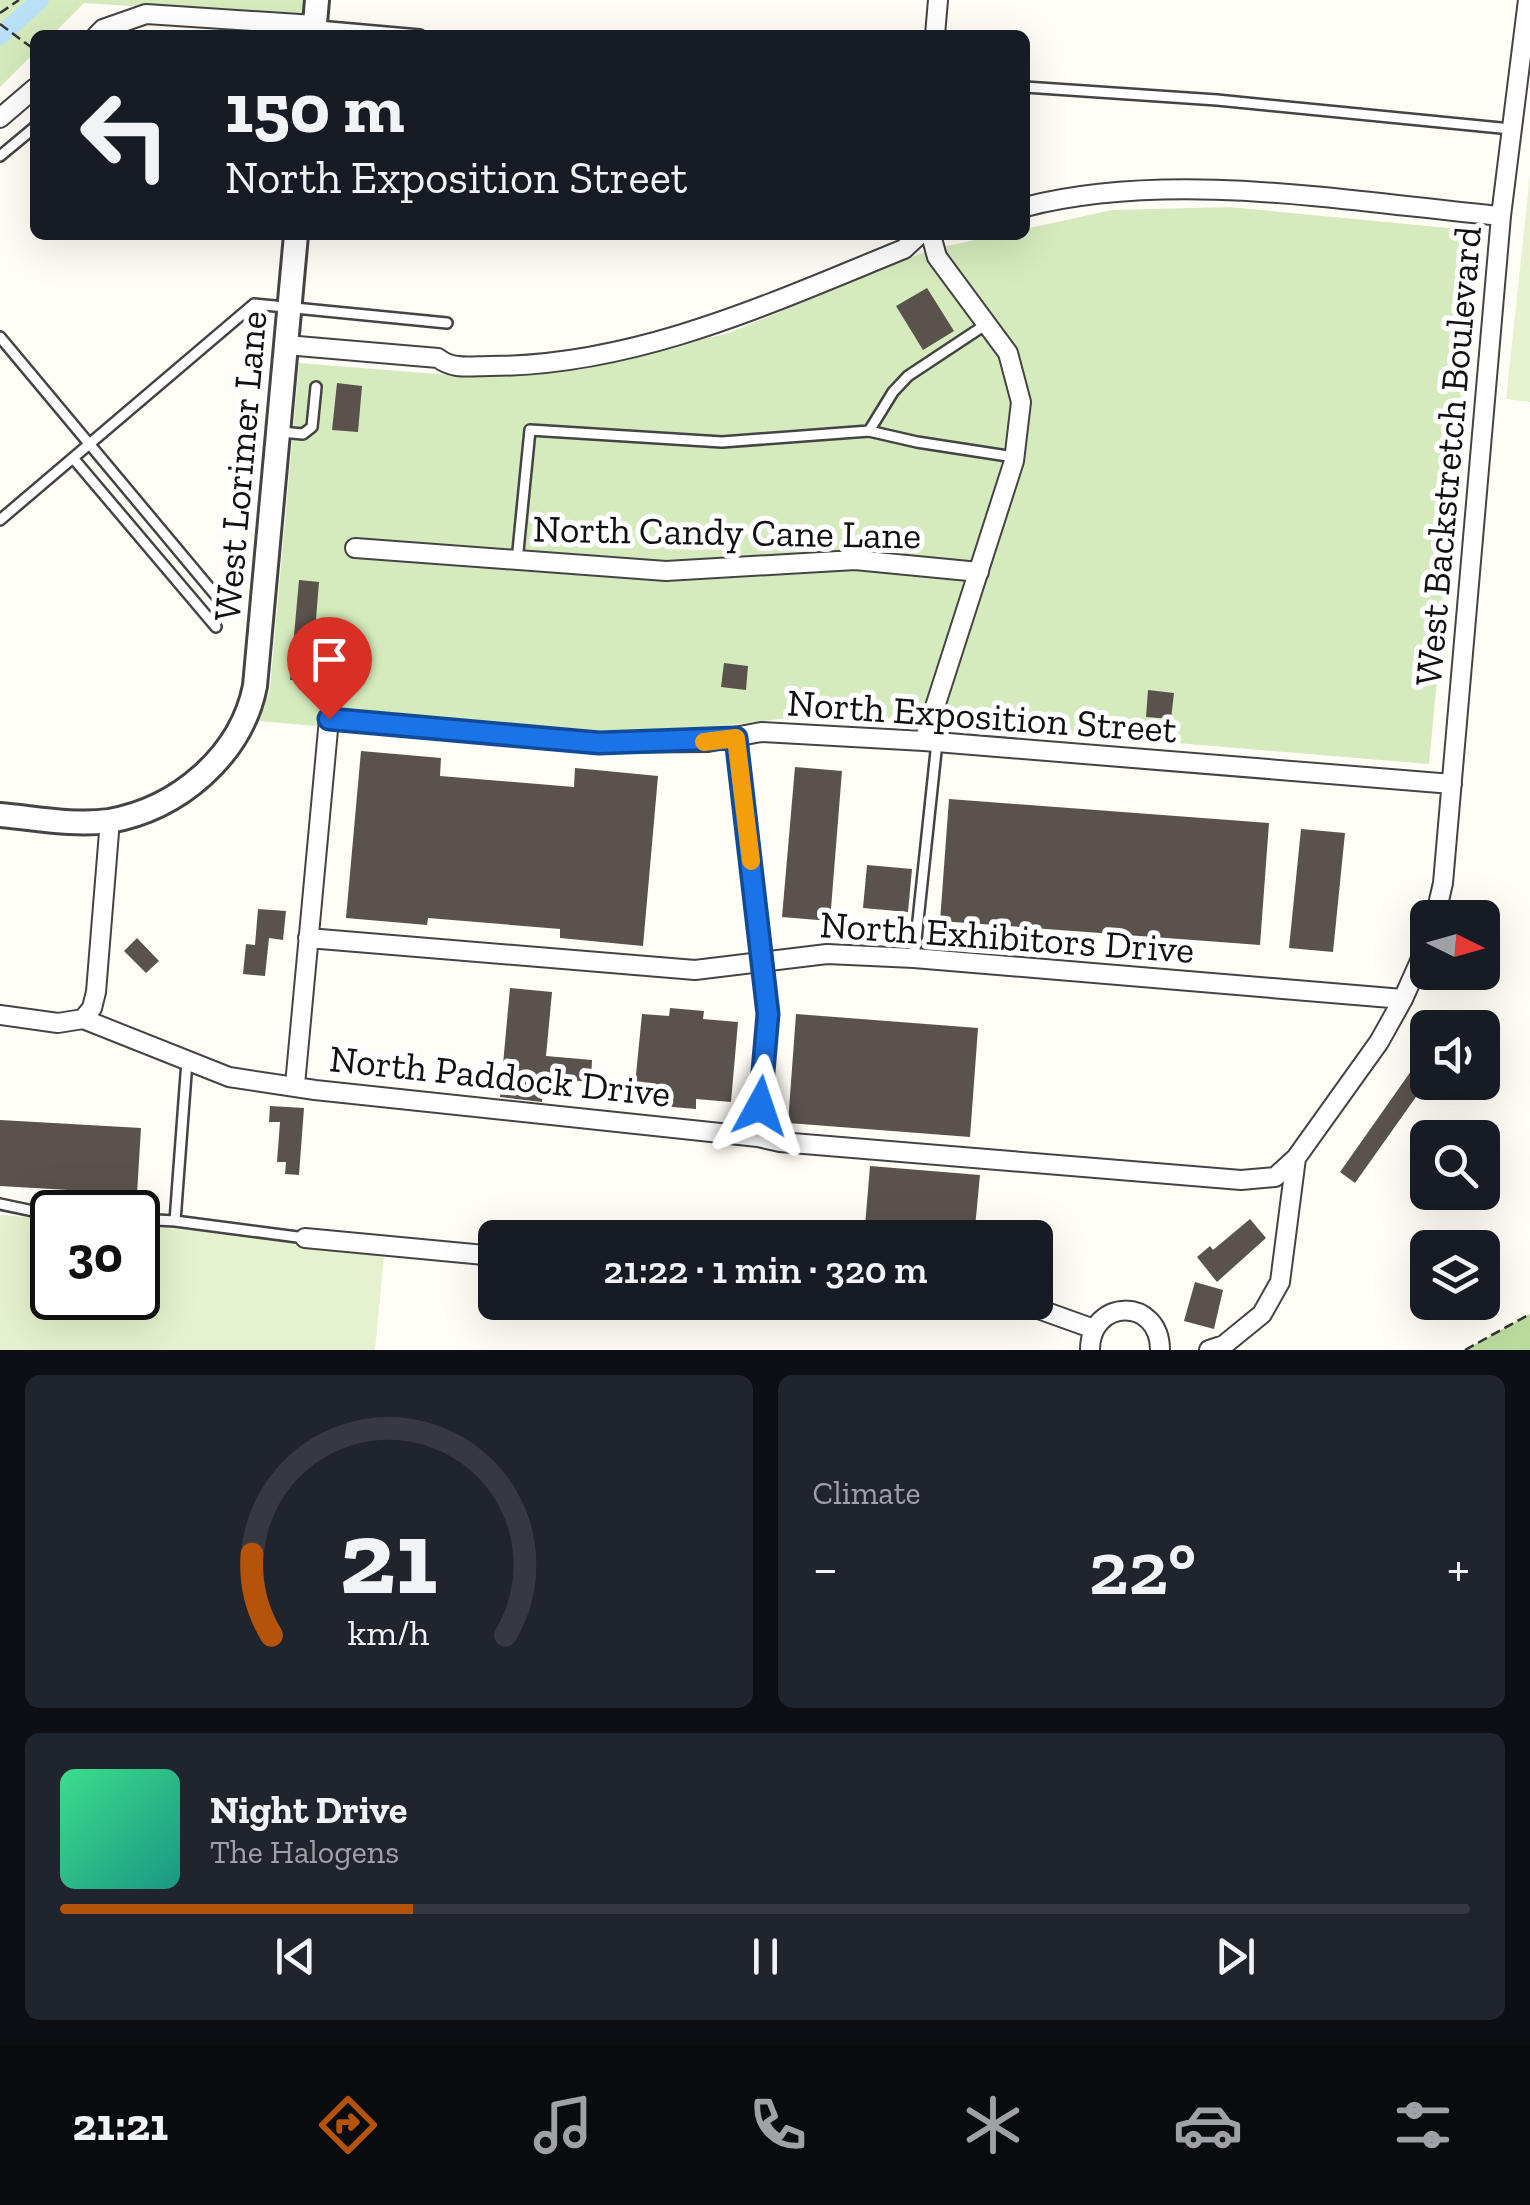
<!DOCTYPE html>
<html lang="en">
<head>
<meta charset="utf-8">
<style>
	:root { --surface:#171b24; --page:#20242c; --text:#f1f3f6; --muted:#9ea1a6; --line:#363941; --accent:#b45309 }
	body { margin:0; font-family:"Zilla Slab",serif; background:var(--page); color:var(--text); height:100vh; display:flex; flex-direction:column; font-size:38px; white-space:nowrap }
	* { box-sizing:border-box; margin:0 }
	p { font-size:32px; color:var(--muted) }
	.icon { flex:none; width:55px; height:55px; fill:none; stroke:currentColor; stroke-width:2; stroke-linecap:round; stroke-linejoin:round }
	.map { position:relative; height:1350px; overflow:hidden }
	.side { display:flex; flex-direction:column; gap:25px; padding:25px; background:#0d0f14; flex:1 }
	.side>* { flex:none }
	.top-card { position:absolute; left:30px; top:30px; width:1000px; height:210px; border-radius:15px; box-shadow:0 10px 40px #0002; background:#171b24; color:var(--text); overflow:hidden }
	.needle { width:65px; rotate:95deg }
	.tools { position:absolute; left:1410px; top:900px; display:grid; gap:20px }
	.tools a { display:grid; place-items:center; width:90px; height:90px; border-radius:15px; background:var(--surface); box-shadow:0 10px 40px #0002; font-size:50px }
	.speed { position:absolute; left:30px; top:1190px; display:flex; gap:20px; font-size:50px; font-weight:700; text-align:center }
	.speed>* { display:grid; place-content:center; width:130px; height:130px; border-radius:50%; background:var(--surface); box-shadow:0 10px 40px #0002; line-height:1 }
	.speed .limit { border:5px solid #111; border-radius:15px; background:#fff; color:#111 }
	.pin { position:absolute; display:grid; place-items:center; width:85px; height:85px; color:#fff; margin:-102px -42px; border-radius:50% 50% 50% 0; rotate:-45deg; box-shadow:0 0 10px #0007 }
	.pin .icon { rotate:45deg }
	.me { position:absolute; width:110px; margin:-55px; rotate:5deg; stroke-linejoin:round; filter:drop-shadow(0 0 8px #0008) }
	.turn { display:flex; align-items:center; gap:35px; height:210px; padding:0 30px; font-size:45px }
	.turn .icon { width:130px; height:130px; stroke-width:2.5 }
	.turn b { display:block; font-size:70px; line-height:85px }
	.big { font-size:75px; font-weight:600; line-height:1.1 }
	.side .widget { flex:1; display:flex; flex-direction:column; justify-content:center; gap:15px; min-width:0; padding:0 35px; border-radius:15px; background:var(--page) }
	.side .dial { align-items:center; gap:0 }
	.dial svg { height:260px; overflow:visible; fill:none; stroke:var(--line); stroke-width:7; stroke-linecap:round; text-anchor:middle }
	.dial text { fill:var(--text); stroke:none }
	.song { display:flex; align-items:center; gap:30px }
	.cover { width:120px; height:120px; border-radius:15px; background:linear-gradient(135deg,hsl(150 70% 55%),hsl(170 70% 35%)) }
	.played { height:10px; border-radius:5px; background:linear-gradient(90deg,var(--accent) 25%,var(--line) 25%) }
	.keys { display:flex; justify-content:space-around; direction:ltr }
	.heat { display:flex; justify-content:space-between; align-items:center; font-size:55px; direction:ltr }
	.side .tiles { flex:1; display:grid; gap:25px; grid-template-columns:1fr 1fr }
	.widget:last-child { grid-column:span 2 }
	.trip { position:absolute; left:478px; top:1220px; width:575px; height:100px; border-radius:15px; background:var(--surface); box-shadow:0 10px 40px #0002; font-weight:600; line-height:100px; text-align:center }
	.tab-bar { display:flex; height:160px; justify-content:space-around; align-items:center; background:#090b0e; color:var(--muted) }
	.tab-bar .icon { width:70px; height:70px }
	.tab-bar .active { color:var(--accent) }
	.tab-bar b { font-size:45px; color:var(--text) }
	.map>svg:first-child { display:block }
	.green { fill:#d5ebbd }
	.forest { fill:#b9dc9c }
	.pitch { fill:#e6f2cf }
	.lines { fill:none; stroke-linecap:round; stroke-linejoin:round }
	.canal { stroke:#b9e0f7; stroke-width:18 }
	.building { fill:#5a524d }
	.service-casing { stroke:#444; stroke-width:14 }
	.minor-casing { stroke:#444; stroke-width:22 }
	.tertiary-casing { stroke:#444; stroke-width:28 }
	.path { stroke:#333; stroke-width:2.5; stroke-dasharray:10 5; stroke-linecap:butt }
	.service { stroke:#fff; stroke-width:9 }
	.minor { stroke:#fff; stroke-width:18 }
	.tertiary { stroke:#fff; stroke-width:22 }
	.route-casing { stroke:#114b97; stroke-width:25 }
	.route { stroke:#1a73e8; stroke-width:18 }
	.slow { stroke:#f59e0b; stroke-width:18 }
	.labels { text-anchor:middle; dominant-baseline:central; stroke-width:10; stroke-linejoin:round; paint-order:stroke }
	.street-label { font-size:38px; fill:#111; stroke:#fff }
</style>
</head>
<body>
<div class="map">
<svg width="1530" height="1350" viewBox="0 0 1530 1350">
	<rect width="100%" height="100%" fill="#fffdf5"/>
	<path class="green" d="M0,0H306L305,17L84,3L52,35H35V52L0,87Z
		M1229,207L1480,231L1429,764L950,724L788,718L554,747L259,721L270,689L299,363L475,377L578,370L729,333L929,250L998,235H1025V229L1112,210Z"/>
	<path class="forest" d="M1530,1314V1350H1465Z"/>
	<path class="pitch" d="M1530,175V402L1506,399Z
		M0,1215L52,1219V1298H138V1226L385,1245L375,1350H0Z"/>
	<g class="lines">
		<path class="canal" d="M0,36L40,0"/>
	</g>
	<path class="building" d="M927,288L954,331L923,350L896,306Z
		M337,383L362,386L358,432L332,430Z
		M299,580L319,582L311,681L290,680Z
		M724,663L748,666L746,690L721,687Z
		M1148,690L1174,693L1171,719L1146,717Z
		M361,751L441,758L440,776L574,787L575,768L658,776L643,946L560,938V929L428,918L427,925L346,918Z
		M795,767L842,771L830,921L782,917Z
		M949,799L1269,823L1260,945L940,921Z
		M1301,829L1345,833L1333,952L1289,948Z
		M867,865L912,869L908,912L863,908Z
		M258,909L286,911L283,940L269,938L265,976L243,974L246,944L255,945Z
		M137,938L159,961L146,973L124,951Z
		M510,988L552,992L546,1056L592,1060L591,1082L544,1078L542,1102L500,1097Z
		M670,1008L704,1011L703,1019L738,1022L731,1102L696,1099V1109L660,1106L661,1097L634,1095L642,1014L669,1016Z
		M796,1014L978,1028L970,1137L788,1123Z
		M1416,1064L1428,1072V1080L1355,1183L1340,1172Z
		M270,1106L304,1108L299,1175L285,1174L286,1162H277L280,1122H269Z
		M0,1120L141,1128L137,1194L0,1186Z
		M870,1166L980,1175L974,1238H864Z
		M1250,1219L1266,1238L1217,1282L1197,1257L1210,1246L1213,1250Z
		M1195,1282L1223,1290L1214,1329L1184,1321Z"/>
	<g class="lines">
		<g class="service-casing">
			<path id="service" d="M318,26L420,35
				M1025,87L1217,100L1511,129
				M0,156L35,127
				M0,337L218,598
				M869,431L917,442L1014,457
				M281,432L303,434L312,427L316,387
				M73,458L216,627
				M0,520L254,304L447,323
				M517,561L530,430L722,442L869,431L893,392L908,376L985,325
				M914,958L937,742
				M0,1204L52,1215
				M138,1219L175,1221L305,1238
				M175,1221L187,1061"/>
		</g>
		<g class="minor-casing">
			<path id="minor" d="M97,35L103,29L146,14L315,25
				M935,35L938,0
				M0,118L35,88
				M1025,207C1172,169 1351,202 1501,216
				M286,345L438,358C453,370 471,366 490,366C636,366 771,303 904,249L919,235
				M355,548L666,571L855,560L979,572
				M737,738L768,1014L758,1137
				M924,741L1014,461L1021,402L1008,353L937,257L931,235
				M1435,918L1443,883L1501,216L1528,0
				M308,938L695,970L827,954L914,958L1403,999
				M0,1015L58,1023L83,1019L229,1077L315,1090L758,1137L780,1142L1241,1180L1275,1177L1296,1158
				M83,1019L92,1008L96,992L110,820
				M295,1085L329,719L599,743L708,742L761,732L924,741L1452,784
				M305,1238L495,1256
				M1001,1302L1027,1305L1094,1329
				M1090,1350C1090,1298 1160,1297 1160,1350
				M1209,1350L1224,1345L1262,1314L1280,1282L1296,1158L1379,1042L1403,999L1428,943"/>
		</g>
		<g class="tertiary-casing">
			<path id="tertiary" d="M314,35L317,0
				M0,815C35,818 74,826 109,821C178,809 241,756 255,686L296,235"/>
		</g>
		<path class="path" d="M0,13L19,0
			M0,24L35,50
			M1465,1350L1530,1314"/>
		<use href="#service" class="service"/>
		<use href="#minor" class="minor"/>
		<use href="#tertiary" class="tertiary"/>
	</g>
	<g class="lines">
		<g class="route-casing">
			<path id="route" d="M329,719L599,743L736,738L768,1014L760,1106"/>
		</g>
		<use href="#route" class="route"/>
		<path class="slow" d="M704,742L736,738L751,861"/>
	</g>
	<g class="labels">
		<g class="street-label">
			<text transform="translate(1448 456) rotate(-85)">West Backstretch Boulevard</text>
			<text transform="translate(240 466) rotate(-85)">West Lorimer Lane</text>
			<text transform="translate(727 532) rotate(1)">North Candy Cane Lane</text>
			<text transform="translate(982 716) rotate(4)">North Exposition Street</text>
			<text transform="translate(1007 937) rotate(4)">North Exhibitors Drive</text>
			<text transform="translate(500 1076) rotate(6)">North Paddock Drive</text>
		</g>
	</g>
</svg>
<div class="tools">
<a><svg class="needle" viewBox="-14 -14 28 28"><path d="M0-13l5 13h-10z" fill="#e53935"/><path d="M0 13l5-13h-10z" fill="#9ea1a6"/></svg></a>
<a><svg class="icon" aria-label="sound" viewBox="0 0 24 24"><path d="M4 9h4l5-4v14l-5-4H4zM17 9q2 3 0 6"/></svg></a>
<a><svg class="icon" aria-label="search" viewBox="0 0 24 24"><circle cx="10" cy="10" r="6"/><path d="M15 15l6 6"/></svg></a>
<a><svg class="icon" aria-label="layers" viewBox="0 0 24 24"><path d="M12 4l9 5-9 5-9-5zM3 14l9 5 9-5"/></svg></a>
</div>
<div class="speed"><div class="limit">30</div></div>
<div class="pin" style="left:329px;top:719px;background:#d93025"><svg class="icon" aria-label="arrive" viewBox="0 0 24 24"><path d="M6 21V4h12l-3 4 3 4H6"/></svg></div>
<svg class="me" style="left:760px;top:1106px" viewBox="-20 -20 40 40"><path d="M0-17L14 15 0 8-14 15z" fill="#1a73e8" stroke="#fff" stroke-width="4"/></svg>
<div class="trip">21:22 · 1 min · 320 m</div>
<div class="top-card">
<div class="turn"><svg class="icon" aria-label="left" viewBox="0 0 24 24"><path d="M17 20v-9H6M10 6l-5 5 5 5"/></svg><div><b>150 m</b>North Exposition Street</div></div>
</div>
</div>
<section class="side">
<div class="tiles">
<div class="widget dial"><svg viewBox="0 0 100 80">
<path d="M14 69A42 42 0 1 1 86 69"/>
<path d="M14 69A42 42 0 0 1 8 44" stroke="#b45309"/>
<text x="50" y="56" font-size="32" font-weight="700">21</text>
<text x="50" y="72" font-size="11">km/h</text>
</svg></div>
<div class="widget"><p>Climate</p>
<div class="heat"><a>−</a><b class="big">22°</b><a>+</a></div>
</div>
<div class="widget">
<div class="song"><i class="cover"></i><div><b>Night Drive</b><p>The Halogens</p></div></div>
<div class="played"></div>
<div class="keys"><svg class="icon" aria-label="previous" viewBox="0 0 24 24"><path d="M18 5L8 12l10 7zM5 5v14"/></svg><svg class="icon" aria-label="pause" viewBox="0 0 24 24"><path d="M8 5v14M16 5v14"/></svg><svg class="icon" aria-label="next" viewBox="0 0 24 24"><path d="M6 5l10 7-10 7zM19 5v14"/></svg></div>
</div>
</div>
</section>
<nav class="tab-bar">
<b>21:21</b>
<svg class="icon active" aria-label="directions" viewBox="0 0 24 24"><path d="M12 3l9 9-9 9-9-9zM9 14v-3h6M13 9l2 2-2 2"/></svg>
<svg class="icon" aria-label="music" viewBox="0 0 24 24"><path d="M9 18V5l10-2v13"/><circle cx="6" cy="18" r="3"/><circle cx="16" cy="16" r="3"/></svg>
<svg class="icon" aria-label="phone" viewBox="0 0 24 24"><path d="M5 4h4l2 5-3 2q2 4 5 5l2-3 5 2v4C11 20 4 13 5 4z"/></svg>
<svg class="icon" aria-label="climate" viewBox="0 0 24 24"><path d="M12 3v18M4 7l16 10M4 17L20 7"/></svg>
<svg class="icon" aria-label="car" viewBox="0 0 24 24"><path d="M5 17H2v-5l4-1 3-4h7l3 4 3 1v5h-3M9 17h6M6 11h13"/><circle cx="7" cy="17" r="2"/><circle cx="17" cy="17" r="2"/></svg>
<svg class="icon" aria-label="filters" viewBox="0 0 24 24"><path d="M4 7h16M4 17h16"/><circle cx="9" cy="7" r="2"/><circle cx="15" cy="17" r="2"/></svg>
</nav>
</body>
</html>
